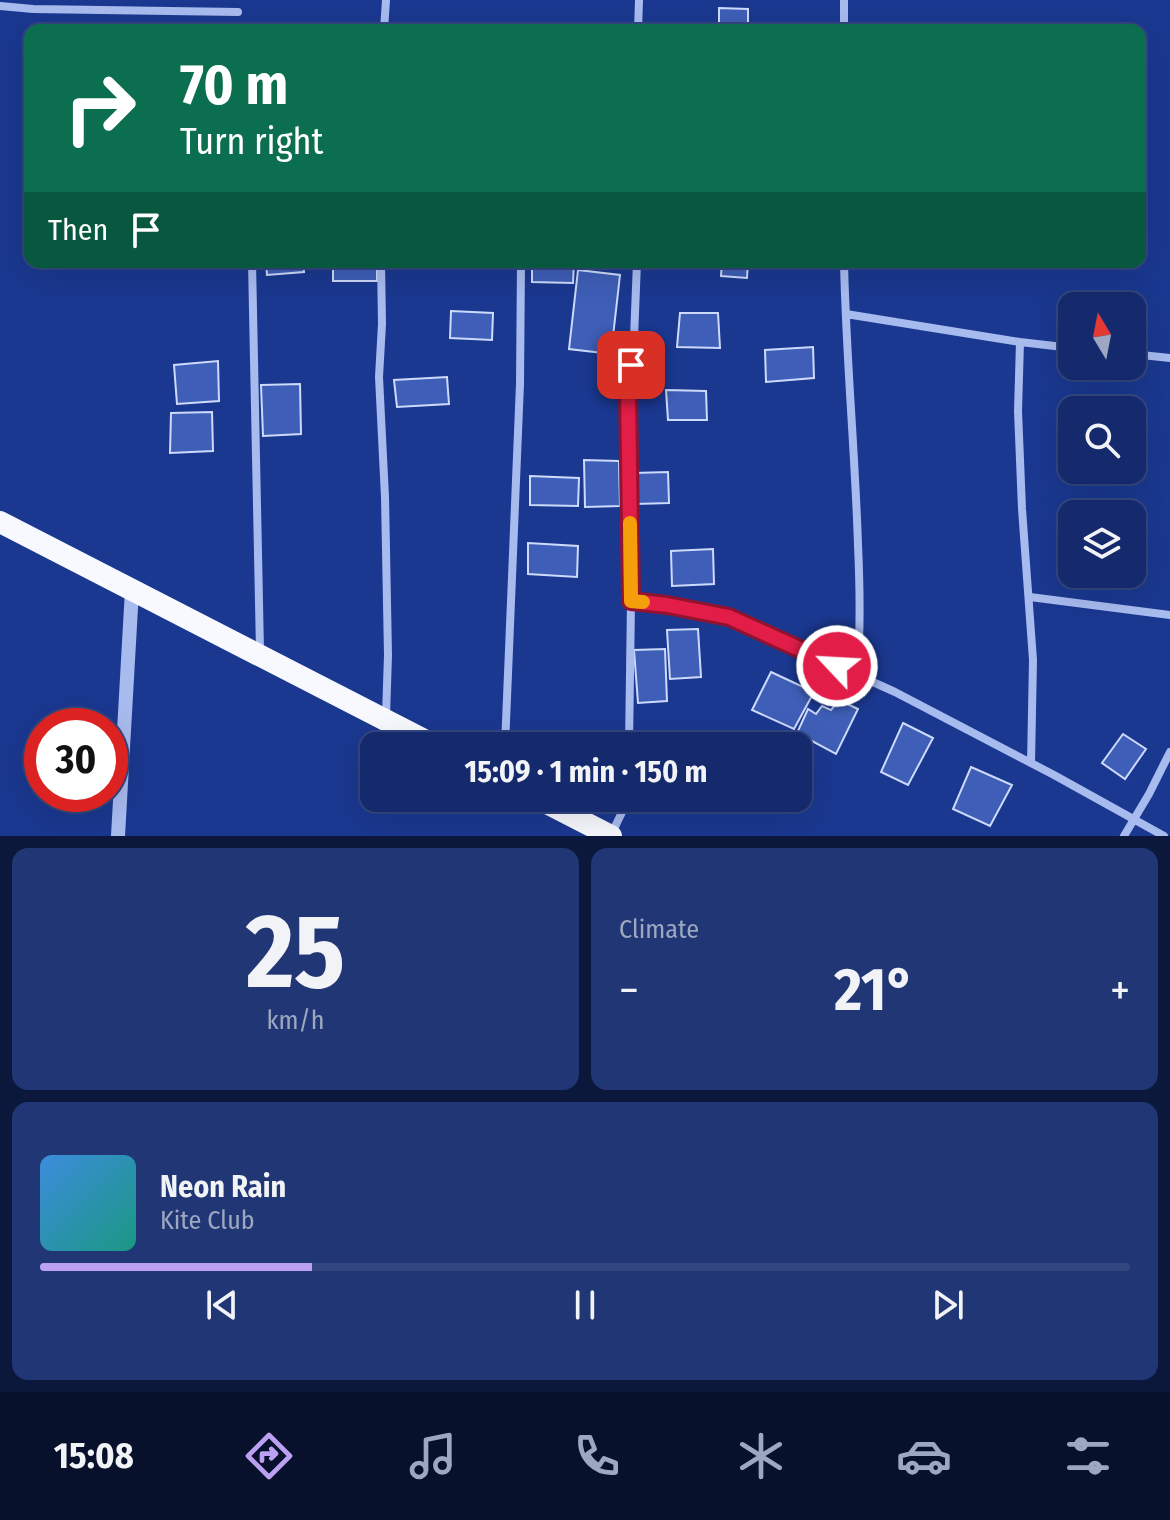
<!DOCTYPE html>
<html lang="en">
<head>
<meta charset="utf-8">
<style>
	:root { --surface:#142a6c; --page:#213674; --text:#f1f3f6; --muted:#9da7c2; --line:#33467f; --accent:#bca0f2 }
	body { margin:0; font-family:"Fira Sans Condensed",sans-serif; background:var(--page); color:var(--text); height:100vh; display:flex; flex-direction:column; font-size:30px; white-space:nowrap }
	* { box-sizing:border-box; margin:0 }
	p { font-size:26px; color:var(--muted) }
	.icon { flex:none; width:44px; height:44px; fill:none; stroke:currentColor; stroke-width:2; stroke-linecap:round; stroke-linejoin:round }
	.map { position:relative; height:836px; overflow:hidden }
	.panel { display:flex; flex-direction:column; gap:12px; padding:12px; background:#0b173b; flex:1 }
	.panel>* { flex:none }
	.guide { position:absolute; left:24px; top:24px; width:1122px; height:244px; border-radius:16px; box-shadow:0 8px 32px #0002,0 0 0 2px var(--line); background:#0b6e4f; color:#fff; overflow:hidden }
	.needle { width:52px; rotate:350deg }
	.tools { position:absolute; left:1058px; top:292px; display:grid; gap:16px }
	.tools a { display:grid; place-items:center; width:88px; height:88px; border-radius:16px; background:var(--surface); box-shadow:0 8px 32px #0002,0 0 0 2px var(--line); font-size:40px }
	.speed { position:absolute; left:24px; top:708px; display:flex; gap:16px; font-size:40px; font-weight:700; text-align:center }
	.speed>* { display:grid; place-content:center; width:104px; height:104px; border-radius:50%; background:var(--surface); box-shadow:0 8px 32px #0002,0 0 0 2px var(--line); line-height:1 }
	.speed .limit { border:12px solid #d22; background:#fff; color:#111 }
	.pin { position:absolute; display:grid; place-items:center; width:68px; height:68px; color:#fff; margin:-34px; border-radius:16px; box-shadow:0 4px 12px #0006 }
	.me { position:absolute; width:88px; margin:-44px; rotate:295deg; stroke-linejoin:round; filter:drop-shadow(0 0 6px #0008) }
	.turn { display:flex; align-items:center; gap:28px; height:168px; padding:0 24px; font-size:36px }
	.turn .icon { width:104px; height:104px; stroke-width:2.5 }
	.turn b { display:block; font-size:56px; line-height:68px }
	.then { display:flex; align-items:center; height:76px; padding:0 24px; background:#0003; gap:16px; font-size:30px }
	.big { font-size:60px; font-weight:700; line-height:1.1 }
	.panel .widget { flex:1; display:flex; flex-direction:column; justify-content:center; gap:12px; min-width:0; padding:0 28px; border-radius:16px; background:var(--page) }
	.panel .dial { align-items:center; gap:0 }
	.dial b { font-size:104px; line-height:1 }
	.song { display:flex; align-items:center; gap:24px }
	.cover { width:96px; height:96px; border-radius:12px; background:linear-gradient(135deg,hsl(210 70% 55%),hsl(170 70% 35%)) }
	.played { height:8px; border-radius:4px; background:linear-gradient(90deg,var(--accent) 25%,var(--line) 25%) }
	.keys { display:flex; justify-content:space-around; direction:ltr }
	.heat { display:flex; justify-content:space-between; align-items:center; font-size:44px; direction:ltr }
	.panel .tiles { flex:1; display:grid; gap:12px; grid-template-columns:1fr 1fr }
	.widget:last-child { grid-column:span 2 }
	.trip { position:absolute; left:360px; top:732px; width:452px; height:80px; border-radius:16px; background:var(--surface); box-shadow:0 8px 32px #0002,0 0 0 2px var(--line); font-weight:700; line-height:80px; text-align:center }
	.dock { display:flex; height:128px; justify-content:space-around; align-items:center; background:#08112b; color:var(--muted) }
	.dock .icon { width:56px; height:56px }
	.dock .current { color:var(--accent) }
	.dock b { font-size:36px; color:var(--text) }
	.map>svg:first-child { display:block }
	.building { fill:#3e5eb7; stroke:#cedafb; stroke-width:2 }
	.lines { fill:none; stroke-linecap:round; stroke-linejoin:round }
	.minor { stroke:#a8bbef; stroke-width:8 }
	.tertiary { stroke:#a8bbef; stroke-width:14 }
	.trunk { stroke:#f8f9ff; stroke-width:22 }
	.route-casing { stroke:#92132f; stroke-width:20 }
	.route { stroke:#e11d48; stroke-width:14 }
	.slow { stroke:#f59e0b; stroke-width:14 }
</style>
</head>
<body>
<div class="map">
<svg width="1170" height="836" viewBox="0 0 1170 836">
	<rect width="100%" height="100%" fill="#1a3890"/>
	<path class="building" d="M719,8L748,9V30H719Z
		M266,262H303L304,272L267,275Z
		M333,262H377V281H333Z
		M532,262H574L573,283L532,282Z
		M579,262H620V268L579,267Z
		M722,262H748L747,278L721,276Z
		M578,270L620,275L611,354L569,349Z
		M451,311L493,313L492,340L450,338Z
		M680,313H718L720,348L677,347Z
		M813,347L814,378L766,382L765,350Z
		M218,361L219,401L177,404L174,365Z
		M447,377L449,404L397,407L394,380Z
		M300,384L301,434L263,436L261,385Z
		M666,390L706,391L707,420H668Z
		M212,412L213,451L170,453L171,413Z
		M584,460L619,461L620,506L585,507Z
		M668,472L669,503L635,504L634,473Z
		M530,476L579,478L578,506L530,505Z
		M528,543L578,546L577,577L528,574Z
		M713,549L714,584L672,586L671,551Z
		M698,629L701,677L670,679L667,630Z
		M665,649L667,701L638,703L634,650Z
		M771,672L814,692L794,729L752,710Z
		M839,700L858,709L836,754L797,733L808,709L816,714L822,706L831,710Z
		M903,723L933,738L908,785L881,772Z
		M1123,734L1146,749L1125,779L1102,763Z
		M971,767L1012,785L990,826L953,809Z"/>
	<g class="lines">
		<path class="minor" d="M0,6L33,9L238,12
			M384,30L386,0
			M638,30L639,0
			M844,30V0
			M252,262L260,651
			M381,262L382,324L379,377L385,497L388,655L386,716
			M844,262C846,357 855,451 858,545C860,589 861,631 857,675
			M846,314L1020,342L1072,348
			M1020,342L1018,411L1022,509L1033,660L1031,763
			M1132,354L1170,358
			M1030,597L1170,615
			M631,601L667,605L729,617L895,692L1054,775L1164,836
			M505,746L520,384L521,262
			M629,746L631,601L628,392L634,338L637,262
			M611,835L625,806L626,798
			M1124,836L1149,794L1170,752"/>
		<path class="tertiary" d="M118,836L132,590"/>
		<path class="trunk" d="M0,522L436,746
			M537,798L611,836"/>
	</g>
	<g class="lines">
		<g class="route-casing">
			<path id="route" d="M631,365L628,392L631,601L667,605L729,617L837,666"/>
		</g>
		<use href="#route" class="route"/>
		<path class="slow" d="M630,523L631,601L643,602"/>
	</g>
</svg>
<div class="tools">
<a><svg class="needle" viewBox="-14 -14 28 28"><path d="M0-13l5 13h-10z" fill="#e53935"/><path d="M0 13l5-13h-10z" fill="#9da7c2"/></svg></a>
<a><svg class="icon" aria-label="search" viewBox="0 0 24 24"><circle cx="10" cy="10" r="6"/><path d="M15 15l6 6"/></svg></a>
<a><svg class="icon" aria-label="layers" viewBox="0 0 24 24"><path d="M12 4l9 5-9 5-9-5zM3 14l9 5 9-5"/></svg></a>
</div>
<div class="speed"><div class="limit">30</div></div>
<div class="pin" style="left:631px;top:365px;background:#d93025"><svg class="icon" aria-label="arrive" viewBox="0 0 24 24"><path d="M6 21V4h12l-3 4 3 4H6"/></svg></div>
<svg class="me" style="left:837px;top:666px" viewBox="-20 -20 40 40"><circle r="17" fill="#e11d48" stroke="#fff" stroke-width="3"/><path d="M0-11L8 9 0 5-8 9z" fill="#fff"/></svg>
<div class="trip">15:09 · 1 min · 150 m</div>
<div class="guide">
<div class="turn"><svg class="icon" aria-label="right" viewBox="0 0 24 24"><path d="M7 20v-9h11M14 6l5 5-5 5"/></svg><div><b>70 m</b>Turn right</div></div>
<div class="then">Then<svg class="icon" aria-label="arrive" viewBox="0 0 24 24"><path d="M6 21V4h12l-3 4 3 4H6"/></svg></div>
</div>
</div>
<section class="panel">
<div class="tiles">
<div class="widget dial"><b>25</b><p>km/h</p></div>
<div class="widget"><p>Climate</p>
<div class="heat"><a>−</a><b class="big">21°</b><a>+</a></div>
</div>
<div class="widget">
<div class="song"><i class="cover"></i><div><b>Neon Rain</b><p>Kite Club</p></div></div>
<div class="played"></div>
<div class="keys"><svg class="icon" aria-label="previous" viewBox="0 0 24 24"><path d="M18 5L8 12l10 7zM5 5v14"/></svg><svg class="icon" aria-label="pause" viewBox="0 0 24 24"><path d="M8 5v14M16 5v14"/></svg><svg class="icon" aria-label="next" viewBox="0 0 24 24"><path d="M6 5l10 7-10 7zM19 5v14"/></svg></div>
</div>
</div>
</section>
<nav class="dock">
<b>15:08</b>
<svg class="icon current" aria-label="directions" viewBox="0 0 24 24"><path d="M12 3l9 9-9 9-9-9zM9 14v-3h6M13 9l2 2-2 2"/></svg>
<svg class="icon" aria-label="music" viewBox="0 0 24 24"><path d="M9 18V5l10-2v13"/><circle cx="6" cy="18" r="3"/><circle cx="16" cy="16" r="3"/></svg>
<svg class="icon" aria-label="phone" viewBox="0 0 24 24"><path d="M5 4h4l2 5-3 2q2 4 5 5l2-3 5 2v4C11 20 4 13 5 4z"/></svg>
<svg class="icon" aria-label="climate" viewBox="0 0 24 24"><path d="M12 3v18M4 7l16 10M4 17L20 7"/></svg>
<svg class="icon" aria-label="car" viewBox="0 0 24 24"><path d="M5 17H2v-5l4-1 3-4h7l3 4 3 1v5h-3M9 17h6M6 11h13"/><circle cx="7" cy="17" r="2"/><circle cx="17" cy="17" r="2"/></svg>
<svg class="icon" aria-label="filters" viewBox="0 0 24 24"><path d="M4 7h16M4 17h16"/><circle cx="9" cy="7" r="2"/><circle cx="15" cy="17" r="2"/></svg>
</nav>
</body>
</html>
